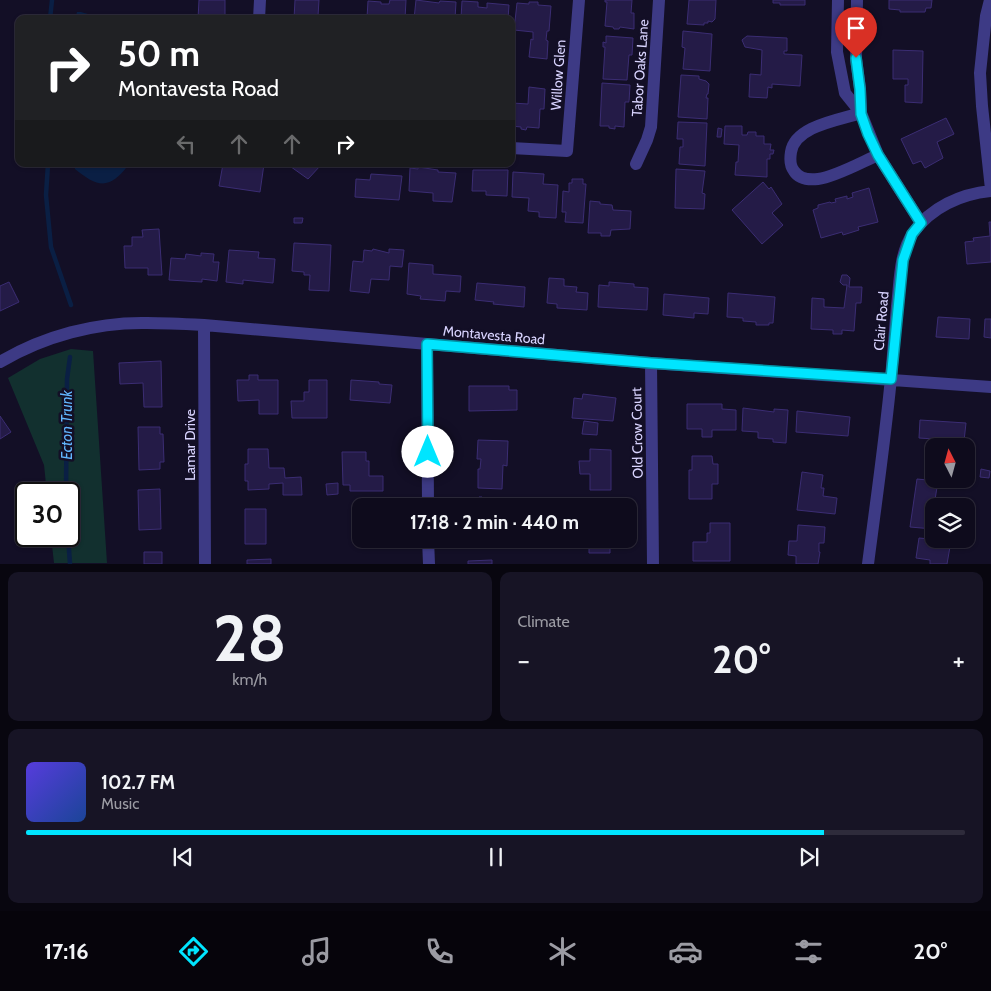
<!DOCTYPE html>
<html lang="en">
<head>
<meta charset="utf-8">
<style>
	:root { --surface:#0e0b1c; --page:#171425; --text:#f1f3f6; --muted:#9b9ba3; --line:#2e2b3b; --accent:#00e5ff }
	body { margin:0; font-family:Cabin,sans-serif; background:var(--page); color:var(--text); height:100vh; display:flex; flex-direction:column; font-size:19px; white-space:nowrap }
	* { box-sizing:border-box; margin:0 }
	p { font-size:16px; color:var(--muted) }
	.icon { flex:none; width:28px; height:28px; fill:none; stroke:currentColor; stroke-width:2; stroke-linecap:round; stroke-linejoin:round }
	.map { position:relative; height:564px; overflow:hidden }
	.details { display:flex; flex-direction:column; gap:8px; padding:8px; background:#08060f; flex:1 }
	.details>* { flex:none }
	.banner { position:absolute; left:15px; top:15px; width:500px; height:152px; border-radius:10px; box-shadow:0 1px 4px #0004,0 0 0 1px var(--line); background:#202124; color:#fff; overflow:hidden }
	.needle { width:32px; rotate:354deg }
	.fabs { position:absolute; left:925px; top:438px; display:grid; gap:10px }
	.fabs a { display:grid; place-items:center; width:50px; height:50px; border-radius:10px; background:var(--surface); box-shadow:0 1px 4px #0004,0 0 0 1px var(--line); font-size:25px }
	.speed { position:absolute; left:15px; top:482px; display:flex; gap:10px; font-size:25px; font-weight:700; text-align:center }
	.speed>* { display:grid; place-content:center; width:65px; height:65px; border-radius:50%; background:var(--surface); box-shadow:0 1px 4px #0004,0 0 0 1px var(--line); line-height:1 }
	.speed .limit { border:2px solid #111; border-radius:8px; background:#fff; color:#111 }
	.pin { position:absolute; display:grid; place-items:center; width:42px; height:42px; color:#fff; margin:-51px -21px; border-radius:50% 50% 50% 0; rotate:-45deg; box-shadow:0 0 5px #0007 }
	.pin .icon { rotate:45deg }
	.me { position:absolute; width:55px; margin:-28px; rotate:0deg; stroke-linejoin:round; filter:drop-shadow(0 0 4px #0008) }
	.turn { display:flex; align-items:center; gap:18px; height:105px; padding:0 20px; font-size:22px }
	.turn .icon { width:65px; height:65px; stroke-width:2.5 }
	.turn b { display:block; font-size:35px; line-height:42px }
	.lanes { display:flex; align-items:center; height:48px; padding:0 20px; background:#0003; justify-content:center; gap:25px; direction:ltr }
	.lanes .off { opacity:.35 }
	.big { font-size:38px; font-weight:800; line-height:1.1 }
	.details .card { flex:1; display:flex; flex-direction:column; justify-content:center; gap:8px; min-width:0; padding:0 18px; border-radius:10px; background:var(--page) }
	.details .dial { align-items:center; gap:0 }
	.dial b { font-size:65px; line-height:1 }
	.song { display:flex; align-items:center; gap:15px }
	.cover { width:60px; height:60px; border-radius:8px; background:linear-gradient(135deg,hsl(250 70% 55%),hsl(220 70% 35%)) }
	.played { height:5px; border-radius:2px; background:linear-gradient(90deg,var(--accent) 85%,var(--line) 85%) }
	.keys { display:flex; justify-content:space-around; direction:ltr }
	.heat { display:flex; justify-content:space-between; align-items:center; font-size:28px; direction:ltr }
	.details .tiles { flex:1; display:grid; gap:8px; grid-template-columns:1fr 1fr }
	.card:last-child { grid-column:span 2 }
	.trip { position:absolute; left:352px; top:498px; width:285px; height:50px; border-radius:10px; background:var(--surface); box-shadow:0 1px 4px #0004,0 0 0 1px var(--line); font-weight:800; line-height:50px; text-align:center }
	.tab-bar { display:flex; height:80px; justify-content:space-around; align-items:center; background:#06040b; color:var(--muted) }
	.tab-bar .icon { width:35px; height:35px }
	.tab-bar .on { color:var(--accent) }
	.tab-bar b { font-size:22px; color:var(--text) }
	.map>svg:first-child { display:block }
	.green { fill:#12302f }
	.water { fill:#0a1f44 }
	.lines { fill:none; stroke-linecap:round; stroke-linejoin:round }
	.stream { stroke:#0a1f44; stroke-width:4.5 }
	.building { fill:#241b47; stroke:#3b2d73 }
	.street { stroke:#3d3a85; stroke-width:12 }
	.route-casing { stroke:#0095a6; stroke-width:12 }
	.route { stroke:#00e5ff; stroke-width:9 }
	.labels { text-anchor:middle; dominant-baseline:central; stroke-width:5; stroke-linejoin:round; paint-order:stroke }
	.street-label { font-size:14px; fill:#d9d4ff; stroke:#130f26 }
	.water-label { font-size:15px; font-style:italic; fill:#62b6ff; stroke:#130f26 }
</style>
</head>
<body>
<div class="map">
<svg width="991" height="564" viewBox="0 0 991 564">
	<rect width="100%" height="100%" fill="#130f26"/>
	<path class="green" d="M71,349L93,351L107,563H54L51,536H69V494H47L44,465L8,378L40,359Z"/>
	<path class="water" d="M77,12H81L105,19H75Z
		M74,164H129C110,190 98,188 75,169Z"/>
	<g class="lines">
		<path class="stream" d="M50,19L52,0
			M48,164L46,195L51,247L71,305
			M66,494L67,379L70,357
			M68,536L70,564"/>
	</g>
	<path class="building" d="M199,0H225V19H198Z
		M295,0H319L318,16L329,17V19H294Z
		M390,0H406L405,19H364L367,18L368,1L381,2V4H389Z
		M416,0L439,3L440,1L456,2L455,19H414Z
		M605,0H632L631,13H634V29L620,27L619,29H614L613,27L605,26L607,2H605Z
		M689,0H716L715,19L712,22L708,21V23H704V25L687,24Z
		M773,0H805V5H780V3H773Z
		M889,0H932L931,8H926L925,12H900V10L889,9Z
		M462,1L478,2V7L487,8V3L509,5L508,19L461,18Z
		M529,2H538V5L551,6L549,31H547L546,40L548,41L547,59L529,57L531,39L533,40V32L514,30L517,3L529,4Z
		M683,31L712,34L710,71L683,69L685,48L682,47Z
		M606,36L633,38L632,55H629L627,80L603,79L605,47H603V42L606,43Z
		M747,36L787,38V51H784V54L802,55L800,86L772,84V88L768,87L767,98L749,97L750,74L761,75L762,50L745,47L742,40Z
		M893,50L923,51L922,103L905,102V85H908V79H893Z
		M681,75L699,76V79L706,81L709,84L708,94H707L706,98H708L707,119L678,117Z
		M602,83L630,85L629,102H625L624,127L615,126V129L609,128V126H600Z
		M529,87L545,89L544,109H540L539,128L527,127L526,130L521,129V127L511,126L512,103L528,104Z
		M946,118L954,134L937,142L943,158L925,168L921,161L913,164L901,139Z
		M678,122L707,123L705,166L679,164L680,147H683V139H677Z
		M725,126H742V135H747L748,132H756V136H764V144H771L770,150H774L773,154H770V159H767V177L735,175L736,162H738L739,145L724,144Z
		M718,128L722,129L721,137H717Z
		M223,164H264L260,192L219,186Z
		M287,164H320L321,165L308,179Z
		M418,167L438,170V172L456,173L452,202L433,201V193L409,191L410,168L418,169Z
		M676,169L705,171L702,193L705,194L704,209L675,208Z
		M473,170H508L507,196L486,195V191H472Z
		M513,172L544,174L543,184L558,185L556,218L539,217V212L528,211L529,198L512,197Z
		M371,174L402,176L399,200L355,197L356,179L370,180Z
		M572,179H583V184H586L583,223L565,222L566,212H562L563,191L569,192V183H572Z
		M763,182L769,189L771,187L782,204L772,213L783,225L762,244L732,210Z
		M869,188L878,222L858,227L859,230L843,235L842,232L821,238L813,210L818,208V205L830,202L831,203L836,202L835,199L847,196V199L853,197L852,193Z
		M590,201L600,202V204L612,205L613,210L631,211L630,229L611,230L610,236H601V233H588Z
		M294,218H303L302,223H294Z
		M989,222H991V262L967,264L965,242L974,241L973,238L990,236Z
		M159,229L162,275H148V268H125L124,246H132V237H143L142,230Z
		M294,243L331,245L329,291L309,290L310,275H304V272L292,271Z
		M373,249L389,253V249L404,250L402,267L390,266L389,280L371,279L369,293L350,291L353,261L363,262L364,250L372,251Z
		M229,250L259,252L258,258L275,259L273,283L243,280V284L226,282Z
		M201,253L214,254L213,262H219L217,281L202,279V282L169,280L171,258L185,259L186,254L201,256Z
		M409,263L433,265V274L461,276L460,292L446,291L445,301L420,299L421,296L407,294Z
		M842,275H847L850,278L849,287H862L861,303H856L854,331L842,330V334H833V330L811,329L812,298L824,299V307L844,308L847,285H843L840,282Z
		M549,278L564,279V286L577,287L576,292L588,293L587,310L557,308V304L547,303Z
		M9,282L19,302L0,311V286Z
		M609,282L634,284V287L648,288L647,310L598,307L599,285L609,286Z
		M477,283L525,287L524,307L493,304L494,302L475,300Z
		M728,293L775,297L773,323H769V325H756V322L743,321V318L727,317Z
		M664,294L709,298L708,314L694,313V318L663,315Z
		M938,317L970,319L969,339L936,337Z
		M985,319H991V338L984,337Z
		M161,361L162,407H144L143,383L120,384L119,363Z
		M249,375H258V380H278V414H259V400L238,401L237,380H249Z
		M309,380H327V418H292L291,401H304V392H309Z
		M351,380L379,382V384L392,385L390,403L350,400Z
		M469,386H509V390H517V410L469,411Z
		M583,394L616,398L613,421L572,418L574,398L582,399Z
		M687,404H722V409L736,410V430H712V437H702V429H687Z
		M743,408L774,412V409L788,410L786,443L773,442V439L758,438V432L742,431Z
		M797,411L850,417L848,436L796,432Z
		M0,416L11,432L0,439Z
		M920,420L966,423L964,441L919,438Z
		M584,421L598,423L597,435L582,434Z
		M138,427H160V434H163L164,462H160V469L139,470Z
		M478,440L508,441L507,466L503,465L502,489L478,488V469H480L481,459H477Z
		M248,449H268L269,468H284L285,478L301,477L302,495H283V483L269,484V489L248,490V481H245V464H248Z
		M590,449L611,450V490H590V474H580L579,461H590Z
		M342,452H366V461H369V476H383V491H350V485H343Z
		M692,456H712L713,464H718V484H712V499H689V470H692Z
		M981,469L990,471L989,478L980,477Z
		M802,472L823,475L821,488H824L823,496L837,498L835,514L797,510Z
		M917,479L938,481L934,506L933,529L910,527Z
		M338,483V494L327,495L326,484Z
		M160,489L161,529L139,530L138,490Z
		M479,497H482V499L495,498L496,506H474V499H479Z
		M354,503H383V506H361V539H381V541H355Z
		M245,509H266V544H245Z
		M710,523H730V561H693V542H707V533H710Z
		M798,525L825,527L824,543H819V552H820L818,564H796V556L788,555L789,541H797Z
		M919,538L951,541L947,564H930V560L916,558Z
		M589,539H610V553H589Z
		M144,552H162V564H144Z
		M271,559V564H247V560Z
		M492,560V564H468V561Z"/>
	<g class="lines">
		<path class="street" d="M838,0L837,52L845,93L861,113L878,155L921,223
			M857,0L856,59L860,89L861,113
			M990,0L986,16L980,73L982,106L991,189
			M259,19L260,0
			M861,113C839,120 795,126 791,152C790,158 790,166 794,171C799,179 809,180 818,179C835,177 862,162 878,155
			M511,148L567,151L579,0
			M636,164L647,140L651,127L659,0
			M204,325L205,564
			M427,344L428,506
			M0,362C44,336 96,322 147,323C166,323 185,324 204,325L651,363L991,387
			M651,363L653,564
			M428,539L429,564
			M868,564C876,502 885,440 891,378C893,354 895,330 897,306C900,282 899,254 913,233C931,207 961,194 991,191"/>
	</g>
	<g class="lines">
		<g class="route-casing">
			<path id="route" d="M428,452L427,344L651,363L891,379L903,260L912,234L921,223L878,155L868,134L861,114L860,89L856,58"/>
		</g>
		<use href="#route" class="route"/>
	</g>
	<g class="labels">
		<g class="street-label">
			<text transform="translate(640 68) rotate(-86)">Tabor Oaks Lane</text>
			<text transform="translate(558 75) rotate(-86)">Willow Glen</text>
			<text transform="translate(881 321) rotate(-85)">Clair Road</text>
			<text transform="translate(494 335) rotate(5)">Montavesta Road</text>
			<text transform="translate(637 433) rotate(-91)">Old Crow Court</text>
			<text transform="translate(190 445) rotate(-90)">Lamar Drive</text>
		</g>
		<g class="water-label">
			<text transform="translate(67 425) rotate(-90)">Ecton Trunk</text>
		</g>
	</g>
</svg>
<div class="fabs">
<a><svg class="needle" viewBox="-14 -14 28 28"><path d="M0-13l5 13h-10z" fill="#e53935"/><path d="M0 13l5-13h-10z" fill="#9b9ba3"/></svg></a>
<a><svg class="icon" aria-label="layers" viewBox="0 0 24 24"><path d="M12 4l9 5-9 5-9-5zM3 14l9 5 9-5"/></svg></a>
</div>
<div class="speed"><div class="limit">30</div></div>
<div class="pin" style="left:856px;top:58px;background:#d93025"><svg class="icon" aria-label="arrive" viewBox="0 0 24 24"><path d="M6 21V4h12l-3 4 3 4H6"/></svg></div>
<svg class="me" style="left:428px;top:452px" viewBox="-20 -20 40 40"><circle r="19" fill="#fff"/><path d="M0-13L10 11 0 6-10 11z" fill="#00e5ff"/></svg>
<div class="trip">17:18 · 2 min · 440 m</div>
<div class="banner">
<div class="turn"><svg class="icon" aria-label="right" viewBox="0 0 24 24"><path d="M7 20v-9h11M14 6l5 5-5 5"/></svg><div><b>50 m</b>Montavesta Road</div></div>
<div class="lanes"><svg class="icon off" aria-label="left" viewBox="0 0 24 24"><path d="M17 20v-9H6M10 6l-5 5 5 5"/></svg><svg class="icon off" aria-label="ahead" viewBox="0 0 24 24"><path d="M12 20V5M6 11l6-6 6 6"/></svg><svg class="icon off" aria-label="ahead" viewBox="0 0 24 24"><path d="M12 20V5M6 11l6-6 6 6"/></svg><svg class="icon" aria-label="right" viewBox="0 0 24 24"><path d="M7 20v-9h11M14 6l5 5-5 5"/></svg></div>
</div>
</div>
<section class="details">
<div class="tiles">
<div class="card dial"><b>28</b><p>km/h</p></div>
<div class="card"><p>Climate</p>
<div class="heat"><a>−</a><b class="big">20°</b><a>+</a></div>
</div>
<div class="card">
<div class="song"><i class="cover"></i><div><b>102.7 FM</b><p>Music</p></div></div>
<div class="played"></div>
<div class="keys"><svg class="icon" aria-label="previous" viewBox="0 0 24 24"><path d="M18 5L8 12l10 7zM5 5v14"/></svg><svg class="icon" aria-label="pause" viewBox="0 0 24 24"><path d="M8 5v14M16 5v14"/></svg><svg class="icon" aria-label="next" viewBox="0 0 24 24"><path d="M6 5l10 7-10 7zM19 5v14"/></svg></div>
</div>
</div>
</section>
<nav class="tab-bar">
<b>17:16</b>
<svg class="icon on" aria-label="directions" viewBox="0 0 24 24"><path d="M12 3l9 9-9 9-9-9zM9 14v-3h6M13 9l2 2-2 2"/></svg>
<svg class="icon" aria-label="music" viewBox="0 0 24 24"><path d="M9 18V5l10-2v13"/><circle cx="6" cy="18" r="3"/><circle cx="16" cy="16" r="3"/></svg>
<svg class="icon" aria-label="phone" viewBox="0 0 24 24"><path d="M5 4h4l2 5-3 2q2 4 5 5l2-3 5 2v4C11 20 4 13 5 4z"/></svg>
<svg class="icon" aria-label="climate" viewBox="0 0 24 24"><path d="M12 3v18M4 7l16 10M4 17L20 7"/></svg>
<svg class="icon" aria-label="car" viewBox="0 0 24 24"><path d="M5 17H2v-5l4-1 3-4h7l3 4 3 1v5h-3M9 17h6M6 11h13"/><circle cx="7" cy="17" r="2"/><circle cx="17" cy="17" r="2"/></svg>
<svg class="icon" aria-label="filters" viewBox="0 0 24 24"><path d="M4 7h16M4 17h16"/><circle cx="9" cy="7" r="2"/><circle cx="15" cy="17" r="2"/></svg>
<b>20°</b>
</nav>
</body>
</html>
